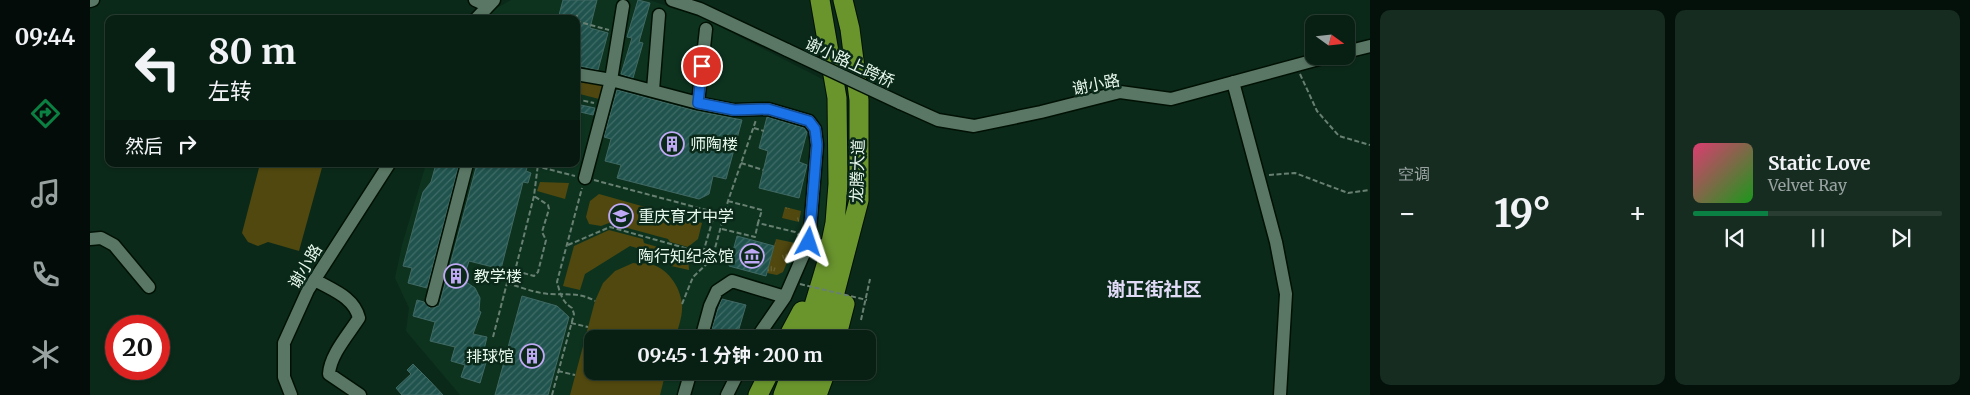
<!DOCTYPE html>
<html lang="zh">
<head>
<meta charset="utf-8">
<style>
	:root { --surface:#081f13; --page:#162c21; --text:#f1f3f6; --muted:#98a2a0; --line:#293d33; --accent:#0b8043 }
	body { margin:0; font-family:Merriweather,"Noto Sans SC",serif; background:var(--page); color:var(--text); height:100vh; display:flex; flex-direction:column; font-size:19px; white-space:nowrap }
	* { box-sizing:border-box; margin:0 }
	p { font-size:16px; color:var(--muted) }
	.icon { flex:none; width:28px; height:28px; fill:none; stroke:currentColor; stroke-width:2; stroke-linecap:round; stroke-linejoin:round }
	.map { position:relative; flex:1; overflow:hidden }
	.details { display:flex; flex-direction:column; gap:10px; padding:10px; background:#04110a; width:600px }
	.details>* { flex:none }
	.top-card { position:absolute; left:15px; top:15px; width:475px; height:152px; border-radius:10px; box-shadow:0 1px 4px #0004,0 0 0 1px var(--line); background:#081f13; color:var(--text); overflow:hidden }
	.needle { width:32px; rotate:105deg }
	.tools { position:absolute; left:1215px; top:15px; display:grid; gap:10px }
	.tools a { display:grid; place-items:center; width:50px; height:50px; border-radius:10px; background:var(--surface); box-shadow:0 1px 4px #0004,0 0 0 1px var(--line); font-size:25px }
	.speed { position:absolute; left:15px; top:315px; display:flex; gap:10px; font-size:25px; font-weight:700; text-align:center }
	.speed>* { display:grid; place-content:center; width:65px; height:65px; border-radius:50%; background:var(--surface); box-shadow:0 1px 4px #0004,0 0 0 1px var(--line); line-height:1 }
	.speed .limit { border:8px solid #d22; background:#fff; color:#111 }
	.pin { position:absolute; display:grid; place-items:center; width:42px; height:42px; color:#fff; margin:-21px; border:2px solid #fff; border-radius:50%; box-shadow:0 1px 5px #0007 }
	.me { position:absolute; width:55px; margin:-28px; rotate:5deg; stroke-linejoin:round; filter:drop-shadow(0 0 4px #0008) }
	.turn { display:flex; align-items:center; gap:18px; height:105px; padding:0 20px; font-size:22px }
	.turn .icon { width:65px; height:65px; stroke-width:2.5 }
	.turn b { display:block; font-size:35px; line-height:42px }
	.then { display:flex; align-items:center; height:48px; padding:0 20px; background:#0003; gap:10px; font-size:19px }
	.big { font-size:38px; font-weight:700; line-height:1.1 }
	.details .widget { flex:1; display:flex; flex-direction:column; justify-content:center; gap:8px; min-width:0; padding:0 18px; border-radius:10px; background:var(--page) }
	.song { display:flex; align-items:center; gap:15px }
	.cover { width:60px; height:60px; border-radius:8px; background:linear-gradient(135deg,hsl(340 70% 55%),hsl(120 70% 35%)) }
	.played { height:5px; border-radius:2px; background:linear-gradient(90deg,var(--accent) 30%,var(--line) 30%) }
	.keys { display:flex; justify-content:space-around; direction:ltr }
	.heat { display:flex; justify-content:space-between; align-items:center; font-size:28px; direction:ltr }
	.details .tiles { flex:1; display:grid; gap:10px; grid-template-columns:repeat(2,1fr) }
	.trip { position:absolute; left:494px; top:330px; width:292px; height:50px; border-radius:10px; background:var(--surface); box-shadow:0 1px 4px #0004,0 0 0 1px var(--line); font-weight:700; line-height:50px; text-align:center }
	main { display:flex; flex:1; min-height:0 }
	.menu { display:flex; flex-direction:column; width:90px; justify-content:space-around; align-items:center; background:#030c08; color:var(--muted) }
	.menu .icon { width:35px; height:35px }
	.menu .selected { color:var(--accent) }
	.menu b { font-size:22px; color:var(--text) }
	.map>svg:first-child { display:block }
	.built { fill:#0d331f }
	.grass { fill:url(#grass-tufts) }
	.forest { fill:url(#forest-firs) }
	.green { fill:#50480f }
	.building { fill:url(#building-hatch); stroke:#416964 }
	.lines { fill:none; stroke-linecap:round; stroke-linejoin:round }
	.minor-casing { stroke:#001104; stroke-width:15 }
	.highway-casing { stroke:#001104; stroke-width:21 }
	.path { stroke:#688072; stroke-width:2; stroke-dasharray:5 2.5; stroke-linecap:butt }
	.minor { stroke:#597764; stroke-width:12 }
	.highway { stroke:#6a952d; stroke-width:19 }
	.minor-bridge-casing { stroke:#001104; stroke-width:15; stroke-linecap:butt }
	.path-bridge { stroke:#688072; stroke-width:2; stroke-dasharray:5 2.5; stroke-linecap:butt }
	.minor-bridge { stroke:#597764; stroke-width:12 }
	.route-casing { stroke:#114b97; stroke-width:12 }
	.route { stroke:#1a73e8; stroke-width:9 }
	.labels { text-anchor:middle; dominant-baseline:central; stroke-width:5; stroke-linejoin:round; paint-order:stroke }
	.street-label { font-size:16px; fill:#e7f8ed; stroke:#0b2919 }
	.poi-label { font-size:16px; fill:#e7f8ed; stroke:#0b2919; text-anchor:start }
	.quarter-label { font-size:19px; font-weight:bold; fill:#e2dbf8; stroke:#0b2919 }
</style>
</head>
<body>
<main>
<nav class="menu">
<b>09:44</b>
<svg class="icon selected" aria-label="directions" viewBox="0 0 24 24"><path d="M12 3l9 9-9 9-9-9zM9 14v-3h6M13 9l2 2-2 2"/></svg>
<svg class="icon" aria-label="music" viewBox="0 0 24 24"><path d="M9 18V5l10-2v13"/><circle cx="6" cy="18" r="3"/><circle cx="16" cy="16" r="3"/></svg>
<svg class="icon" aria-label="phone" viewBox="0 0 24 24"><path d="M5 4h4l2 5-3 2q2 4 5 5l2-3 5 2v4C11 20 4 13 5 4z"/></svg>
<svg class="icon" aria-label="climate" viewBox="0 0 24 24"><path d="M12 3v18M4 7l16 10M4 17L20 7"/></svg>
</nav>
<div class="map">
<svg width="1280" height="395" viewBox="0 0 1280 395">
	<defs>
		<pattern id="grass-tufts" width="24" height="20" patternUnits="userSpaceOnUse" patternTransform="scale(1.25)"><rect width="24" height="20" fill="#50480f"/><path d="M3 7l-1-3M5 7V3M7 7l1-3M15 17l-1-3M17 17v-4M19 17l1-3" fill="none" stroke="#696332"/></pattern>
		<pattern id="forest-firs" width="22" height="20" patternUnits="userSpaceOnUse" patternTransform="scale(1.25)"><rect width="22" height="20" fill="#4f470f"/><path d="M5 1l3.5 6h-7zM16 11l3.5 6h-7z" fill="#686232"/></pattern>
		<pattern id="building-hatch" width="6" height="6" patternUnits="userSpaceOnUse" patternTransform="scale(1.25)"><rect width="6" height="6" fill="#20534d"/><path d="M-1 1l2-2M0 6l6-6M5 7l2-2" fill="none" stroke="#406c67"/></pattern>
	</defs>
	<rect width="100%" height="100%" fill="#0b2919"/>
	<path class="built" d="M421,0H559L609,16L742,84L738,241L717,235L692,293L642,279L627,291L609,339H502V371H600L593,395H370L316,331L319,308L305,278L312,245L336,164H486V19H396L405,9Z"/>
	<path class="grass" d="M695,207L711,211L709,222L692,218Z
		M686,239L705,243L693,272L687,275L677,273Z"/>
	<path class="forest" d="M486,79L517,84L513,100L486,93Z"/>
	<path class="green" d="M170,164H233L209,251L178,242L168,246L158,242L152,233Z
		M450,182L479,183L475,199L447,191Z
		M509,194L612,223L608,239L598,247L580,242L578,239L519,223L511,226L499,224L496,217L500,201Z
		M519,230L553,239L554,243L598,256L599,270L581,266L580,258L540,246L495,274L490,290L473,286L484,246Z
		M543,263C548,264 554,263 559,264C577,267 590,286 592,304C593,316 588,328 585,339H502V371H576L570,395H480L505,301L513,283L525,271Z"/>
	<path class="building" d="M473,0H507L500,28L518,33L508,70L486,65V19H468Z
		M548,0L560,3L549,42L553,43L543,78L531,74L542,38L537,37Z
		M527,90L606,111L652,120L636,179L623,176L619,194L609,199L527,178L531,165L515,161L521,139L514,137Z
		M486,104L505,108L503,115L486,111Z
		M677,117L714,128L717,132L709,162L717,165L709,198L669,188L678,151L669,148Z
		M346,164H369L337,288L318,283L322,268L313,266L333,192L341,182Z
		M387,164H404L416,167L417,164H438L436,171L441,173L438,183L433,182L411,269L379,261L373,280L385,288L390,298L389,311L391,312L383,334L397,337L392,358L397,359L390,383L371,377L375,365L361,361L365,347L340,341L345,322L323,316L327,300L334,302L340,308L349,306Z
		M647,236L684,246L676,276L639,266Z
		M432,296L467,306L479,317L458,395H405Z
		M632,299L656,305L646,339H619L628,309Z
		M323,364L339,380L353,395H312L306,388L321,374L317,370Z"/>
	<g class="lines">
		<g class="minor-casing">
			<path id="minor" d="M385,0L398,6
				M582,0L610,9L697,50
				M0,1L3,0
				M386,19L404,0
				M1256,52L1280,46
				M486,74L521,80L608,103L644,110L678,109L719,121L725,129L727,145L719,242
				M1143,82L1186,242L1196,294L1190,395
				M563,90L569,15
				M608,103L616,29
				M810,103L848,120L884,126L951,112L1030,92L1081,99L1240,56
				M495,178L521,80L533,6
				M0,239L11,238L24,245L59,287
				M225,280C242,290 264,297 269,318C258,335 240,355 239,374L270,395
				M342,300L377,164
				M611,339L620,306L627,291L642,281L695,297
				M666,339L695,297L719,242L740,248
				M201,395L194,377V343L218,290L299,164
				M594,395L601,371
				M637,395L649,371"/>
		</g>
		<g class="highway-casing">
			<path id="highway" d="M697,339L712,311
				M714,339L737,262L745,223L748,184L747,98L730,0
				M731,339L738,319L769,200V100L760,29L753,0
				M746,339L755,304
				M668,395L680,371
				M693,395L702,371
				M712,395L720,371
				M727,395L736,371"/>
		</g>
		<path class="path" d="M486,19L487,15
			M486,21L519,30
			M1210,74L1227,111L1249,136L1280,145
			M486,99L504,103
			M664,128L674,131
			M651,163L673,170
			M438,164L485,176
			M1179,175L1205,173L1258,193L1280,190
			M504,180L635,215
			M638,201L672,210L668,223L705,232L709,235
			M632,229L665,237L668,223
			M478,245L520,227L613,253L625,212
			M426,271L444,276L448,272L456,240L452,232L459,209L458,205L444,196
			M417,283C430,287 445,293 459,294C475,295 490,292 505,301
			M592,304L603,277L622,259L638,201L666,120
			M771,320L780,279
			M481,323L498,327
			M403,337L417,283L425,271L444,196L448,164
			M468,371L485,375
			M462,395L484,314L482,308C472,302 470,293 467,282L492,188"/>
		<use href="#minor" class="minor"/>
		<use href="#highway" class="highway"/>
		<g class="minor-bridge-casing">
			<path id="minor-bridge" d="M697,50L810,103"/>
		</g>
		<path class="path-bridge" d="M710,284L777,300"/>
		<use href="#minor-bridge" class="minor-bridge"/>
	</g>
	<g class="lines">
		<g class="route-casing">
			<path id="route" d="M612,66L608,103L644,110L678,109L719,121L725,129L727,145L719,242"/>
		</g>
		<use href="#route" class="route"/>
	</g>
	<defs>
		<g id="building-ring" transform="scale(1.25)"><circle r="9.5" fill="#0b2919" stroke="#bfa9f4" stroke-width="1.5"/><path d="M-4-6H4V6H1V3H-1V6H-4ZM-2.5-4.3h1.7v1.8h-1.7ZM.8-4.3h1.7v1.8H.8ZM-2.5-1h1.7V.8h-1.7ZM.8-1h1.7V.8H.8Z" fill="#bfa9f4"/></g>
		<g id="school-ring" transform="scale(1.25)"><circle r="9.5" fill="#0b2919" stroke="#bfa9f4" stroke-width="1.5"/><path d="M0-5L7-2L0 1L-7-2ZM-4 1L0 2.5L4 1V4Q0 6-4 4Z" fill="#bfa9f4"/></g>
		<g id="museum-ring" transform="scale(1.25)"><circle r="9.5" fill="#0b2919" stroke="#bfa9f4" stroke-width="1.5"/><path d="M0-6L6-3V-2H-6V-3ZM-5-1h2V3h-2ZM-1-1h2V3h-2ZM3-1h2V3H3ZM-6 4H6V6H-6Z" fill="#bfa9f4"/></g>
	</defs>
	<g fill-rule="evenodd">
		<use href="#building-ring" x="582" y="144"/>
		<use href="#school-ring" x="531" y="216"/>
		<use href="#museum-ring" x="662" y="256"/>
		<use href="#building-ring" x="366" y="276"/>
		<use href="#building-ring" x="442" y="356"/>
	</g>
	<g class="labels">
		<g class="street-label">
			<text transform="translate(760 62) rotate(25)">谢小路上跨桥</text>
			<text transform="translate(1006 84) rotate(-11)">谢小路</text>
			<text transform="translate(767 171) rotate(-88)">龙腾大道</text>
			<text transform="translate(215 266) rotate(-59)">谢小路</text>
		</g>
		<g class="poi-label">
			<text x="600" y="144">师陶楼</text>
			<text x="548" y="216">重庆育才中学</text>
			<text x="644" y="256" text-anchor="end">陶行知纪念馆</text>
			<text x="384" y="276">教学楼</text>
			<text x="424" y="356" text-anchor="end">排球馆</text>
		</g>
		<g class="quarter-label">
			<text x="1064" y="289">谢正街社区</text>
		</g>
	</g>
</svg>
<div class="tools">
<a><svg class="needle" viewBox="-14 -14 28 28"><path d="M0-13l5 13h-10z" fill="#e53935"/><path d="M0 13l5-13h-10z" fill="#98a2a0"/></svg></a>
</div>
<div class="speed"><div class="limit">20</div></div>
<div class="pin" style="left:612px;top:66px;background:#d93025"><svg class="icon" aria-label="arrive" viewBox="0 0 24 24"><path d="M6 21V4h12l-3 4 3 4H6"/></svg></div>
<svg class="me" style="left:719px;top:242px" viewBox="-20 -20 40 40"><path d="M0-17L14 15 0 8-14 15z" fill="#1a73e8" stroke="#fff" stroke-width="4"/></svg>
<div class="trip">09:45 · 1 分钟 · 200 m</div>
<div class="top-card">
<div class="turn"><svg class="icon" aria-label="left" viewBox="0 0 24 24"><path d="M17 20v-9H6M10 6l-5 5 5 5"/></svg><div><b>80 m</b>左转</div></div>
<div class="then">然后<svg class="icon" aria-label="right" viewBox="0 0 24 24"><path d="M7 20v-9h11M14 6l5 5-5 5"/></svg></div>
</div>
</div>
<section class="details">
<div class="tiles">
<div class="widget"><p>空调</p>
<div class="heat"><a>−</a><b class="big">19°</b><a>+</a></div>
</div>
<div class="widget">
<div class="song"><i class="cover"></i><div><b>Static Love</b><p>Velvet Ray</p></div></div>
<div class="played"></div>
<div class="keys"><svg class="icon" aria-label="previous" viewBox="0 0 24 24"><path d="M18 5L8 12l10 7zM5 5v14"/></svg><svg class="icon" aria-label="pause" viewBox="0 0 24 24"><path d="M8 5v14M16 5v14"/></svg><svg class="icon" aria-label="next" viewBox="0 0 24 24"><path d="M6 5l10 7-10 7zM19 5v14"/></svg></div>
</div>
</div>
</section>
</main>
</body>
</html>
